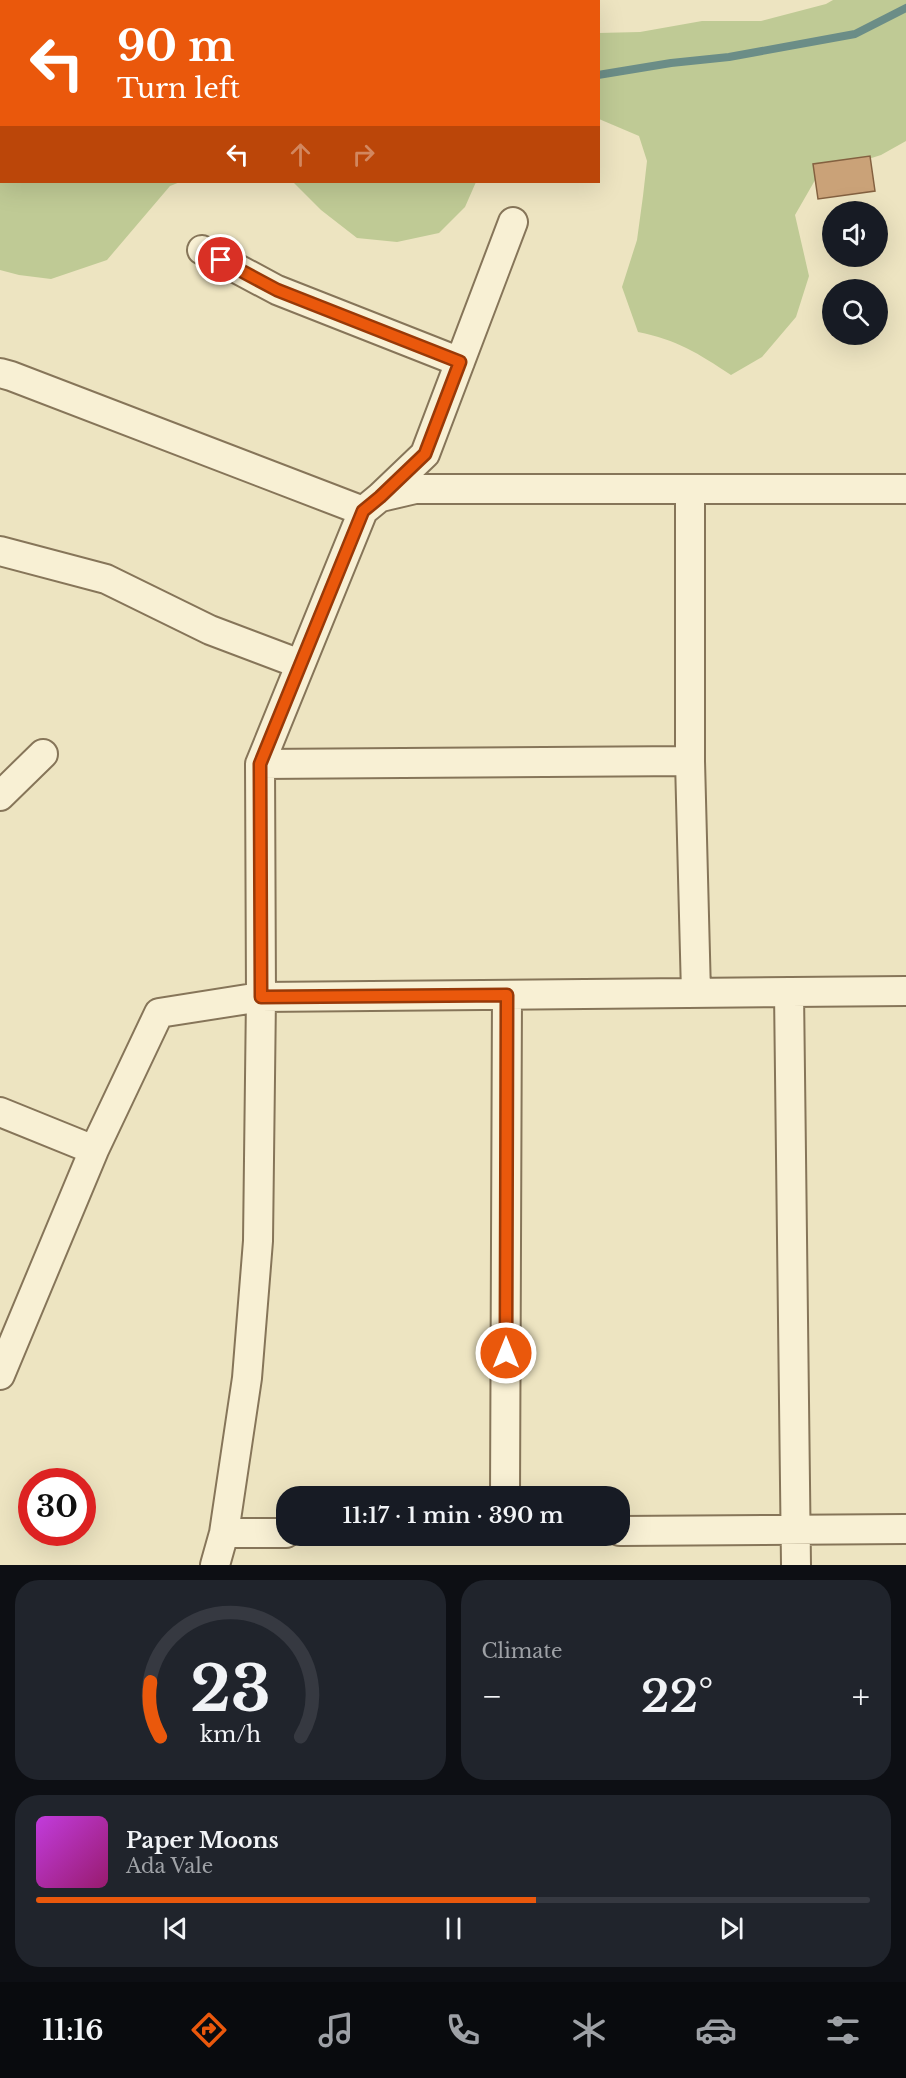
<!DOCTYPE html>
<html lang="en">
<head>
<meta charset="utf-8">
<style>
	:root { --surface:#171b24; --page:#20242c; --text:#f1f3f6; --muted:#9ea1a6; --line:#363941; --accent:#ea580c }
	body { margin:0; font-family:"Libre Baskerville",serif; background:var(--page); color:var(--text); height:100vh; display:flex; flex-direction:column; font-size:22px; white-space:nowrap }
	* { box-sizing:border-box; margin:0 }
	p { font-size:20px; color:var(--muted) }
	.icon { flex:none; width:33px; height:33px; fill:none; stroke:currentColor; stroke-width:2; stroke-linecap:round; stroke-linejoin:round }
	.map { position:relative; height:1565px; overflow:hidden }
	.sheet { display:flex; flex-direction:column; gap:15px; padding:15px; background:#0d0f14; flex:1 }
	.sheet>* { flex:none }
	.banner { position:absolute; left:0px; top:0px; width:600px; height:183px; box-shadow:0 6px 24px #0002; background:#ea580c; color:#fff; overflow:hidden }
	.buttons { position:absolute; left:822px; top:201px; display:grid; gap:12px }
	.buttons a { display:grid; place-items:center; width:66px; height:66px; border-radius:50%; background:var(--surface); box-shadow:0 6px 24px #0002; font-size:30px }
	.speed { position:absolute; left:18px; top:1468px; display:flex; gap:12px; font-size:30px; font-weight:700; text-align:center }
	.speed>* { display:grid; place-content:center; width:78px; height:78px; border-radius:50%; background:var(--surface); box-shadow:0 6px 24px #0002; line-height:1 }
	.speed .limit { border:9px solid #d22; background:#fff; color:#111 }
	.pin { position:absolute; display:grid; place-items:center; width:51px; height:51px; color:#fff; margin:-26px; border:3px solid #fff; border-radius:50%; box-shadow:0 2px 6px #0007 }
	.me { position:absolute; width:66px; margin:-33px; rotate:0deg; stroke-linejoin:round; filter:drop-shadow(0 0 4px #0008) }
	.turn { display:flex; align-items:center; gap:21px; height:126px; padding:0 18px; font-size:27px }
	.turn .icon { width:78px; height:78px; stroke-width:2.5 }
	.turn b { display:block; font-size:42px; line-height:51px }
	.lanes { display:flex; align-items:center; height:57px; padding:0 18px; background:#0003; justify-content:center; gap:30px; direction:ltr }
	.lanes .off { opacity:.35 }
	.big { font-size:45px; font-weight:600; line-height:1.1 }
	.sheet .widget { flex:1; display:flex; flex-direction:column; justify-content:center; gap:9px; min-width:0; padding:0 21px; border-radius:24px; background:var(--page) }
	.sheet .dial { align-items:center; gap:0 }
	.dial svg { height:156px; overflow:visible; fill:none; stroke:var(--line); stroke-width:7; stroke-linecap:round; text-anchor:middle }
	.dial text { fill:var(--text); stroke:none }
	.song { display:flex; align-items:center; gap:18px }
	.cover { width:72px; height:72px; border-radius:9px; background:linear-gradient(135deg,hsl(290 70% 55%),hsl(320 70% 35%)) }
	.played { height:6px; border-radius:3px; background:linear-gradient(90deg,var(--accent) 60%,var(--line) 60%) }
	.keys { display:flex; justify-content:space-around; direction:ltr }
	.heat { display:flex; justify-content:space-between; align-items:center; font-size:33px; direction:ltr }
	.sheet .tiles { flex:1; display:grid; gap:15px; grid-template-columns:1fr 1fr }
	.widget:last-child { grid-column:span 2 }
	.trip { position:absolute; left:276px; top:1486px; width:354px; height:60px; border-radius:24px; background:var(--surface); box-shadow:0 6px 24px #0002; font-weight:600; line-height:60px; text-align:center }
	.tab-bar { display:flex; height:96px; justify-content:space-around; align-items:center; background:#090b0e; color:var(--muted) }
	.tab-bar .icon { width:42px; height:42px }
	.tab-bar .current { color:var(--accent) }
	.tab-bar b { font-size:27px; color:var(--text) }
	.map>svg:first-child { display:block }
	.green { fill:#bfca95 }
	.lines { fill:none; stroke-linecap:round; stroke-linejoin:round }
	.stream { stroke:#6b8d87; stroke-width:8 }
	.building { fill:#caa278; stroke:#846140; stroke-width:1.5 }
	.minor-casing { stroke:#867559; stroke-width:32 }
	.minor { stroke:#f8f0d4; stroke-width:28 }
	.route-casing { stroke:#983908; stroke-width:15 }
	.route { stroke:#ea580c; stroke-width:10 }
</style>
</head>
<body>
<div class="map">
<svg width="906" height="1565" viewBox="0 0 906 1565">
	<rect width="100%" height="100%" fill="#ede4c1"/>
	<path class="green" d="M833,0H906V141L881,155L818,175L795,215L809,276L796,317L762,357L731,375C698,353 677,340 638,332L622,287L637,240L643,196L647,161L639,136L599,119L598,33L640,32L702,21H761L826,4Z
		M0,18L2,19V182H180L170,186L107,260L51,279L19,275L0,270Z
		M293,182H476L465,207L439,233L397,242L357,238L321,210Z"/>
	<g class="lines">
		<path class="stream" d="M598,75L671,63L729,57L855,34L906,8
			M0,161L2,160"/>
	</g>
	<path class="building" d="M200,0H261L262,2H200Z
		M870,156L875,191L818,199L813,164Z"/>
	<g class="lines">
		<g class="minor-casing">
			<path id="minor" d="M0,0L2,5
				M179,0L180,2
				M348,0V2
				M413,2L424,0
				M202,250L277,290L460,362
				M0,373L11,376L363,511
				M690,489V761L696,993
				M381,497L415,489H906
				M0,551L106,579L210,630L300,664
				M260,764L690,761
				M0,796L43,754
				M789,992L796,1565
				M0,1112L94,1150
				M0,1375L94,1150L159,1013L261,997L906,991
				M505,1497L507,995
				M620,1531L906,1529
				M224,1533H286
				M215,1565L224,1533L247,1378L258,1241L261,997L260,764L363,511L380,497L425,454L513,222"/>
		</g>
		<use href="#minor" class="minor"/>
	</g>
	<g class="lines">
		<g class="route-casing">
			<path id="route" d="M221,260L277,290L460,362L425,454L380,497L363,511L260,764L261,997L507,995L506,1353"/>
		</g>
		<use href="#route" class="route"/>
	</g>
</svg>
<div class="buttons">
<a><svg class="icon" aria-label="sound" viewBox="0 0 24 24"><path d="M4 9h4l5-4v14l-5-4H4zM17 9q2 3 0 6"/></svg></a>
<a><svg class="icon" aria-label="search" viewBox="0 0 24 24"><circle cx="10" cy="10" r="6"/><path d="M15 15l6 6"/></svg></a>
</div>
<div class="speed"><div class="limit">30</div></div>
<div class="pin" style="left:221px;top:260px;background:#d93025"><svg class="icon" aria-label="arrive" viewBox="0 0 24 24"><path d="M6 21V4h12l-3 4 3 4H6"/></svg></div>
<svg class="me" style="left:506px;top:1353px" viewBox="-20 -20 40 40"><circle r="17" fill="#ea580c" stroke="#fff" stroke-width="3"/><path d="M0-11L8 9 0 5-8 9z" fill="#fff"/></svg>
<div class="trip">11:17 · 1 min · 390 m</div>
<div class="banner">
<div class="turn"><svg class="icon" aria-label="left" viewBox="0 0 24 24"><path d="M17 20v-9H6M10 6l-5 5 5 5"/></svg><div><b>90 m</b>Turn left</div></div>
<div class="lanes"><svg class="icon" aria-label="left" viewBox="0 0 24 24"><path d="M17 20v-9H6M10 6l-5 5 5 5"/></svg><svg class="icon off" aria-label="ahead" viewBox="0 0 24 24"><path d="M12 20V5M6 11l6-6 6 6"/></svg><svg class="icon off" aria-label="right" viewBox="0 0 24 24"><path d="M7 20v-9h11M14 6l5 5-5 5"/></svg></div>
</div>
</div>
<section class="sheet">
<div class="tiles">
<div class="widget dial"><svg viewBox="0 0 100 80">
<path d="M14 69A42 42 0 1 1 86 69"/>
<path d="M14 69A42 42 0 0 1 9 41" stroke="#ea580c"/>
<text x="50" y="56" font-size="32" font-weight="700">23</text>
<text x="50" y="72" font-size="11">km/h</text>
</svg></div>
<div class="widget"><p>Climate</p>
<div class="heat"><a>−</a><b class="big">22°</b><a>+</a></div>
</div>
<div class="widget">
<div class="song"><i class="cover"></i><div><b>Paper Moons</b><p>Ada Vale</p></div></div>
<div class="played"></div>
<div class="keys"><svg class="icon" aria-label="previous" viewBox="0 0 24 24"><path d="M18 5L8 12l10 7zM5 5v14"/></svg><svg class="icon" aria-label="pause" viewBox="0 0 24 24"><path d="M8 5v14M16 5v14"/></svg><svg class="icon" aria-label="next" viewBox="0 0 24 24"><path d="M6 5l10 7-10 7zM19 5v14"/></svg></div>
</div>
</div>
</section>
<nav class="tab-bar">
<b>11:16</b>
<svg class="icon current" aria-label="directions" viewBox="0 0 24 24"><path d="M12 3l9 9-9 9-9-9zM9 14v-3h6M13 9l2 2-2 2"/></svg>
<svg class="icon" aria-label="music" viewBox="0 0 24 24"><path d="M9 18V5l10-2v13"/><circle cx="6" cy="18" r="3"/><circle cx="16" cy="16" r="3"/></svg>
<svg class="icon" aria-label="phone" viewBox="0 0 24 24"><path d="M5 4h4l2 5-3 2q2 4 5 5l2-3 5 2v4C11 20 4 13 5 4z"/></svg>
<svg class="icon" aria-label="climate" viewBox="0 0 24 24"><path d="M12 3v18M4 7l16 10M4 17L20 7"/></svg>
<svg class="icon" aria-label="car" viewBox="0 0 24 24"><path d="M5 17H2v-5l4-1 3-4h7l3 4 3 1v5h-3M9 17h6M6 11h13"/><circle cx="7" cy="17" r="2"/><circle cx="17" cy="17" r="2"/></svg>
<svg class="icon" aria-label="filters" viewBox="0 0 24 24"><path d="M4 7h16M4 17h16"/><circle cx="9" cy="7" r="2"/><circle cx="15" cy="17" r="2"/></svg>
</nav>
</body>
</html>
